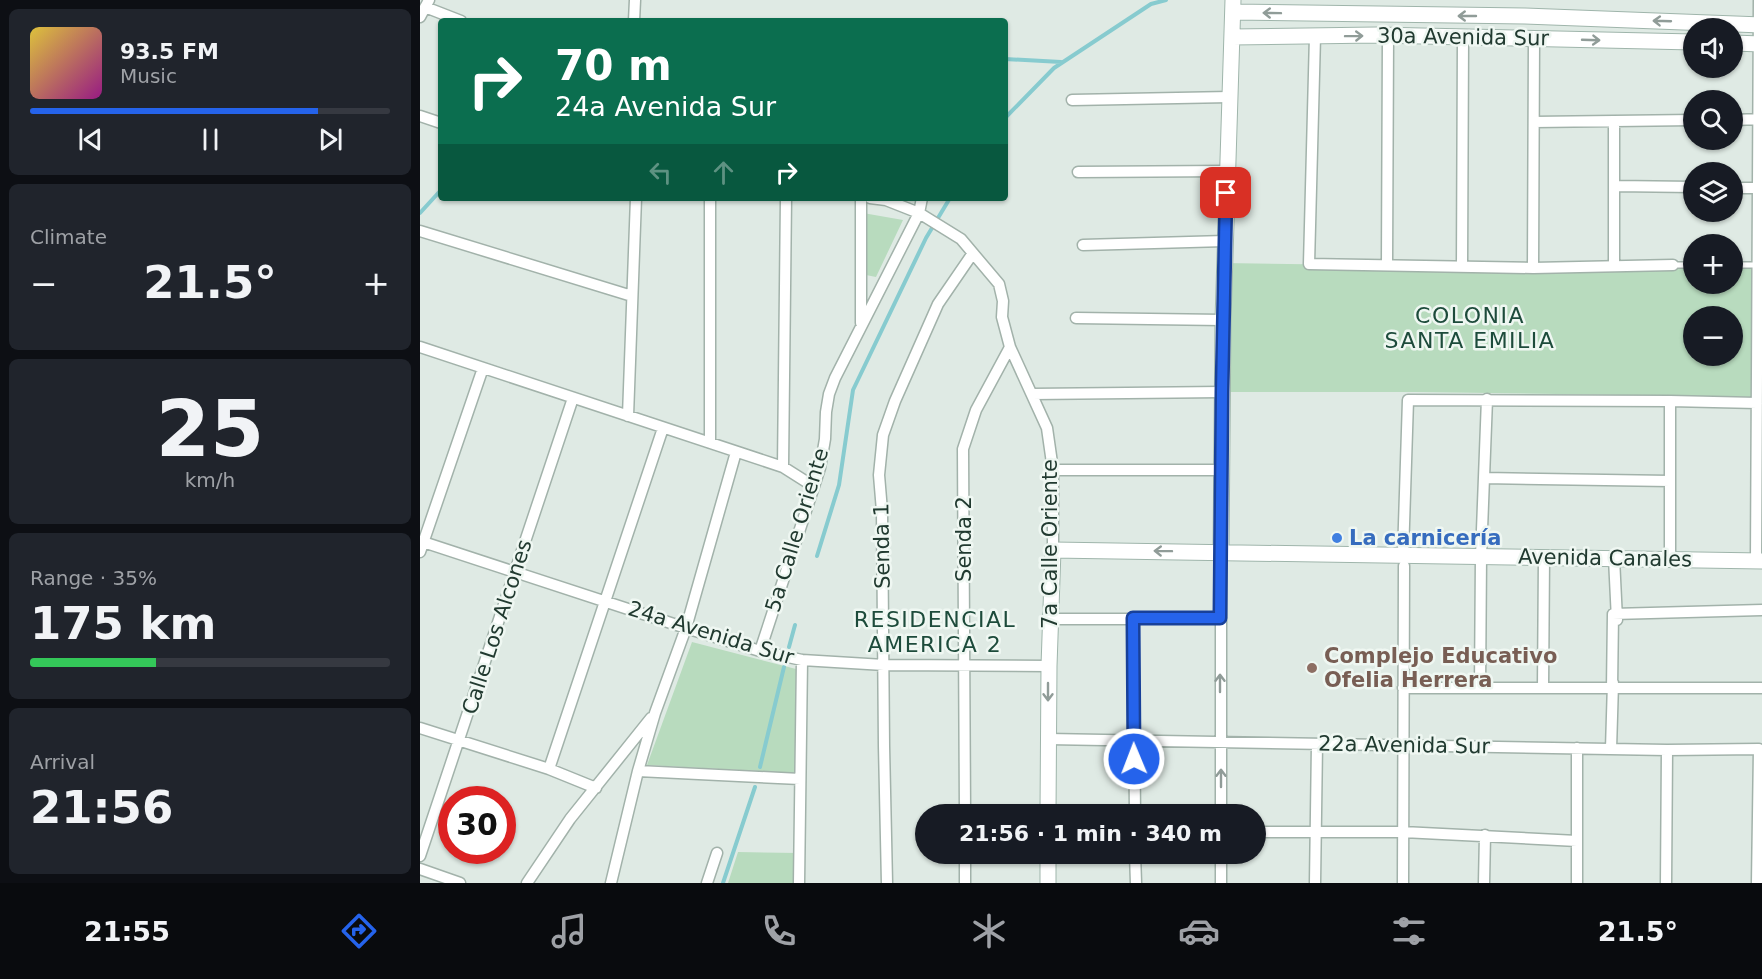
<!DOCTYPE html>
<html lang="en">
<head>
<meta charset="utf-8">
<style>
	:root { --surface:#171b24; --page:#20242c; --text:#f1f3f6; --muted:#9ea1a6; --line:#363941; --accent:#2563eb }
	body { margin:0; font-family:"DejaVu Sans",sans-serif; background:var(--page); color:var(--text); height:100vh; display:flex; flex-direction:column; font-size:22px; white-space:nowrap }
	* { box-sizing:border-box; margin:0 }
	p { font-size:20px; color:var(--muted) }
	.icon { flex:none; width:33px; height:33px; fill:none; stroke:currentColor; stroke-width:2; stroke-linecap:round; stroke-linejoin:round }
	.map { position:relative; flex:1; overflow:hidden }
	.details { display:flex; flex-direction:column; gap:9px; padding:9px; background:#0d0f14; width:420px }
	.details>* { flex:none }
	.top-card { position:absolute; left:18px; top:18px; width:570px; height:183px; border-radius:6px; box-shadow:0 2px 4px #0004; background:#0b6e4f; color:#fff; overflow:hidden }
	.buttons { position:absolute; left:1263px; top:18px; display:grid; gap:12px }
	.buttons a { display:grid; place-items:center; width:60px; height:60px; border-radius:50%; background:var(--surface); box-shadow:0 2px 4px #0004; font-size:30px }
	.speed { position:absolute; left:18px; top:786px; display:flex; gap:12px; font-size:30px; font-weight:700; text-align:center }
	.speed>* { display:grid; place-content:center; width:78px; height:78px; border-radius:50%; background:var(--surface); box-shadow:0 2px 4px #0004; line-height:1 }
	.speed .limit { border:9px solid #d22; background:#fff; color:#111 }
	.pin { position:absolute; display:grid; place-items:center; width:51px; height:51px; color:#fff; margin:-26px; border-radius:12px; box-shadow:0 3px 9px #0006 }
	.me { position:absolute; width:66px; margin:-33px; rotate:359deg; stroke-linejoin:round; filter:drop-shadow(0 0 4px #0008) }
	.turn { display:flex; align-items:center; gap:21px; height:126px; padding:0 18px; font-size:27px }
	.turn .icon { width:78px; height:78px; stroke-width:2.5 }
	.turn b { display:block; font-size:42px; line-height:51px }
	.lanes { display:flex; align-items:center; height:57px; padding:0 18px; background:#0003; justify-content:center; gap:30px; direction:ltr }
	.lanes .off { opacity:.35 }
	.big { font-size:45px; font-weight:700; line-height:1.1 }
	.details .widget { flex:1; display:flex; flex-direction:column; justify-content:center; gap:9px; min-width:0; padding:0 21px; border-radius:9px; background:var(--page) }
	.details .dial { align-items:center; gap:0 }
	.dial b { font-size:78px; line-height:1 }
	.song { display:flex; align-items:center; gap:18px }
	.cover { width:72px; height:72px; border-radius:9px; background:linear-gradient(135deg,hsl(50 70% 55%),hsl(310 70% 35%)) }
	.played { height:6px; border-radius:3px; background:linear-gradient(90deg,var(--accent) 80%,var(--line) 80%) }
	.keys { display:flex; justify-content:space-around; direction:ltr }
	.heat { display:flex; justify-content:space-between; align-items:center; font-size:33px; direction:ltr }
	.charge { height:9px; border-radius:4px; background:linear-gradient(90deg,#34c759 35%,var(--line) 0) }
	.trip { position:absolute; left:495px; top:804px; width:351px; height:60px; border-radius:30px; background:var(--surface); box-shadow:0 2px 4px #0004; font-weight:700; line-height:60px; text-align:center }
	.menu { display:flex; height:96px; justify-content:space-around; align-items:center; background:#090b0e; color:var(--muted) }
	.menu .icon { width:42px; height:42px }
	.menu .active { color:var(--accent) }
	.menu b { font-size:27px; color:var(--text) }
	main { display:flex; flex:1; min-height:0 }
	.map>svg:first-child { display:block }
	.green { fill:#b8dbbe; fill-rule:evenodd }
	.lines { fill:none; stroke-linecap:round; stroke-linejoin:round }
	.stream { stroke:#87cbcf; stroke-width:4 }
	.lane-casing { stroke:#a2b2aa; stroke-width:8 }
	.street-casing { stroke:#a2b2aa; stroke-width:13 }
	.secondary-casing { stroke:#9fb5ab; stroke-width:17 }
	.lane { stroke:#fff; stroke-width:5 }
	.street { stroke:#fff; stroke-width:10 }
	.secondary { stroke:#fff; stroke-width:15 }
	.oneway { stroke:#909c98 }
	.route-casing { stroke:#184099; stroke-width:15 }
	.route { stroke:#2563eb; stroke-width:10 }
	.shop-dot { fill:#3f7fe0; stroke:#eff7f2; stroke-width:2 }
	.education-dot { fill:#8d6e63; stroke:#eff7f2; stroke-width:2 }
	.labels { text-anchor:middle; dominant-baseline:central; stroke-width:5; stroke-linejoin:round; paint-order:stroke }
	.street-label { font-size:21px; fill:#213a30; stroke:#eff7f2 }
	.shop-label { font-size:21px; font-weight:bold; fill:#366cbe; stroke:#eff7f2; text-anchor:start }
	.education-label { font-size:21px; font-weight:bold; fill:#785e54; stroke:#eff7f2; text-anchor:start }
	.neighbourhood-label { font-size:22px; letter-spacing:1.5px; fill:#1d4b3b; stroke:#eff7f2 }
</style>
</head>
<body>
<main>
<section class="details">
<div class="widget">
<div class="song"><i class="cover"></i><div><b>93.5 FM</b><p>Music</p></div></div>
<div class="played"></div>
<div class="keys"><svg class="icon" aria-label="previous" viewBox="0 0 24 24"><path d="M18 5L8 12l10 7zM5 5v14"/></svg><svg class="icon" aria-label="pause" viewBox="0 0 24 24"><path d="M8 5v14M16 5v14"/></svg><svg class="icon" aria-label="next" viewBox="0 0 24 24"><path d="M6 5l10 7-10 7zM19 5v14"/></svg></div>
</div>
<div class="widget"><p>Climate</p>
<div class="heat"><a>−</a><b class="big">21.5°</b><a>+</a></div>
</div>
<div class="widget dial"><b>25</b><p>km/h</p></div>
<div class="widget"><p>Range · 35%</p><b class="big">175 km</b><div class="charge"></div></div>
<div class="widget"><p>Arrival</p><b class="big">21:56</b></div>
</section>
<div class="map">
<svg width="1342" height="883" viewBox="0 0 1342 883">
	<rect width="100%" height="100%" fill="#dfeae4"/>
	<path class="green" d="M443,213L483,220L456,277L446,275Z
		M802,263L1014,266L1273,265L1274,284H1312L1313,265H1338L1337,397L996,392H802ZM1274,316H1312V356H1274Z
		M272,642L376,669L375,773L227,765Z
		M318,852L379,853V883H308Z"/>
	<g class="lines">
		<path class="stream" d="M585,59L641,62
			M585,118L634,68L731,4L746,0
			M0,213L21,190
			M397,556L419,485L433,390L506,238L530,198
			M369,647L375,625
			M340,767L364,667
			M303,883L335,787"/>
		<g class="lane-casing">
			<path id="lane" d="M1253,265H1274
				M1312,265H1338"/>
		</g>
		<g class="street-casing">
			<path id="street" d="M5,7L41,21
				M0,17L9,0
				M214,21L215,0
				M895,36L889,264L1113,268L1253,265
				M652,100L810,97
				M0,116L21,123
				M1312,120L1342,119
				M1194,121V266
				M1114,122L1274,120
				M658,172L807,171
				M1195,186L1274,187
				M1312,188H1338
				M450,198L466,200L499,213L541,239L579,284L583,301L582,317L590,347L627,428L633,470V550
				M0,231L212,296
				M663,245L805,241
				M967,265L968,36
				M1042,267L1043,37
				M1113,268L1114,39
				M656,318L803,320
				M441,323V198
				M0,347L363,467L393,486
				M612,394L802,392
				M208,416L216,198
				M290,443V198
				M363,467L366,198
				M633,470H801
				M1064,478L1250,481
				M0,541L266,628L340,651L382,660L464,665L629,666
				M0,552L63,368
				M983,555L988,400L1250,401L1337,403
				M1194,558L1197,620
				M1250,559V401
				M1336,560L1339,0
				M713,618L715,814
				M630,619L800,618
				M340,651L400,468L405,439L406,412L409,394L415,378L499,213L502,198
				M983,688H1342
				M1060,688L1061,556L1067,399
				M1123,688L1124,557
				M1192,688L1193,614L1342,610
				M0,728L129,769L176,788
				M628,739L1247,750L1339,749
				M1157,748V883
				M1191,749L1193,683
				M129,769L243,428
				M218,771L380,779
				M545,814L543,449L556,410L590,347
				M801,814V552
				M836,832H983L1157,841
				M545,854V883
				M715,854L716,883
				M0,856L153,398
				M0,869L40,883
				M107,883L150,819L231,718
				M191,883L218,771L235,713L266,628L316,452
				M287,883L297,853
				M379,883L382,660
				M467,883L464,746L462,511L459,475L463,435L475,401L518,304L553,253
				M801,883V854
				M895,883L897,744
				M983,883L984,566
				M1064,883L1065,835
				M1246,883L1247,750
				M1337,883L1339,749"/>
		</g>
		<g class="secondary-casing">
			<path id="secondary" d="M813,12L1105,16L1342,25
				M812,37L956,35L1274,42
				M1312,43L1342,44
				M801,552L803,320L813,0
				M628,814L629,666L633,550L1342,561
				M628,854V883"/>
		</g>
		<use href="#lane" class="lane"/>
		<use href="#street" class="street"/>
		<use href="#secondary" class="secondary"/>
	</g>
	<defs><path id="oneway-shaft" d="M-6 0H5M1.5-3L5.5 0L1.5 3" fill="none" stroke-width="1.6" stroke-linecap="round" stroke-linejoin="round" transform="scale(1.5)"/></defs>
	<g class="oneway">
		<use href="#oneway-shaft" transform="translate(852 13) rotate(-179)"/>
		<use href="#oneway-shaft" transform="translate(1047 16) rotate(-180)"/>
		<use href="#oneway-shaft" transform="translate(1242 21) rotate(-178)"/>
		<use href="#oneway-shaft" transform="translate(934 36) rotate(-1)"/>
		<use href="#oneway-shaft" transform="translate(1171 40) rotate(2)"/>
		<use href="#oneway-shaft" transform="translate(743 551) rotate(-179)"/>
		<use href="#oneway-shaft" transform="translate(800 683) rotate(-90)"/>
		<use href="#oneway-shaft" transform="translate(628 692) rotate(90)"/>
		<use href="#oneway-shaft" transform="translate(801 778) rotate(-90)"/>
	</g>
	<g class="lines">
		<g class="route-casing">
			<path id="route" d="M714,759L713,618H800L802,392L806,193"/>
		</g>
		<use href="#route" class="route"/>
	</g>
	<circle class="shop-dot" cx="917" cy="538" r="6"/>
	<circle class="education-dot" cx="892" cy="668" r="6"/>
	<g class="labels">
		<g class="street-label">
			<text transform="translate(1043 37) rotate(1)">30a Avenida Sur</text>
			<text transform="translate(377 530) rotate(-73)">5a Calle Oriente</text>
			<text transform="translate(544 539) rotate(-90)">Senda 2</text>
			<text transform="translate(630 544) rotate(-90)">7a Calle Oriente</text>
			<text transform="translate(462 546) rotate(-91)">Senda 1</text>
			<text transform="translate(1185 558) rotate(1)">Avenida Canales</text>
			<text transform="translate(77 627) rotate(-72)">Calle Los Alcones</text>
			<text transform="translate(291 633) rotate(17)">24a Avenida Sur</text>
			<text transform="translate(984 745) rotate(1)">22a Avenida Sur</text>
		</g>
		<g class="shop-label">
			<text x="929" y="538">La carnicería</text>
		</g>
		<g class="education-label">
			<text x="904" y="656">Complejo Educativo<tspan x="904" dy="24">Ofelia Herrera</tspan></text>
		</g>
		<g class="neighbourhood-label">
			<text x="1050" y="315">COLONIA<tspan x="1050" dy="25">SANTA EMILIA</tspan></text>
			<text x="515" y="619">RESIDENCIAL<tspan x="515" dy="25">AMERICA 2</tspan></text>
		</g>
	</g>
</svg>
<div class="buttons">
<a><svg class="icon" aria-label="sound" viewBox="0 0 24 24"><path d="M4 9h4l5-4v14l-5-4H4zM17 9q2 3 0 6"/></svg></a>
<a><svg class="icon" aria-label="search" viewBox="0 0 24 24"><circle cx="10" cy="10" r="6"/><path d="M15 15l6 6"/></svg></a>
<a><svg class="icon" aria-label="layers" viewBox="0 0 24 24"><path d="M12 4l9 5-9 5-9-5zM3 14l9 5 9-5"/></svg></a>
<a>+</a>
<a>−</a>
</div>
<div class="speed"><div class="limit">30</div></div>
<div class="pin" style="left:806px;top:193px;background:#d93025"><svg class="icon" aria-label="arrive" viewBox="0 0 24 24"><path d="M6 21V4h12l-3 4 3 4H6"/></svg></div>
<svg class="me" style="left:714px;top:759px" viewBox="-20 -20 40 40"><circle r="17" fill="#2563eb" stroke="#fff" stroke-width="3"/><path d="M0-11L8 9 0 5-8 9z" fill="#fff"/></svg>
<div class="trip">21:56 · 1 min · 340 m</div>
<div class="top-card">
<div class="turn"><svg class="icon" aria-label="right" viewBox="0 0 24 24"><path d="M7 20v-9h11M14 6l5 5-5 5"/></svg><div><b>70 m</b>24a Avenida Sur</div></div>
<div class="lanes"><svg class="icon off" aria-label="left" viewBox="0 0 24 24"><path d="M17 20v-9H6M10 6l-5 5 5 5"/></svg><svg class="icon off" aria-label="ahead" viewBox="0 0 24 24"><path d="M12 20V5M6 11l6-6 6 6"/></svg><svg class="icon" aria-label="right" viewBox="0 0 24 24"><path d="M7 20v-9h11M14 6l5 5-5 5"/></svg></div>
</div>
</div>
</main>
<nav class="menu">
<b>21:55</b>
<svg class="icon active" aria-label="directions" viewBox="0 0 24 24"><path d="M12 3l9 9-9 9-9-9zM9 14v-3h6M13 9l2 2-2 2"/></svg>
<svg class="icon" aria-label="music" viewBox="0 0 24 24"><path d="M9 18V5l10-2v13"/><circle cx="6" cy="18" r="3"/><circle cx="16" cy="16" r="3"/></svg>
<svg class="icon" aria-label="phone" viewBox="0 0 24 24"><path d="M5 4h4l2 5-3 2q2 4 5 5l2-3 5 2v4C11 20 4 13 5 4z"/></svg>
<svg class="icon" aria-label="climate" viewBox="0 0 24 24"><path d="M12 3v18M4 7l16 10M4 17L20 7"/></svg>
<svg class="icon" aria-label="car" viewBox="0 0 24 24"><path d="M5 17H2v-5l4-1 3-4h7l3 4 3 1v5h-3M9 17h6M6 11h13"/><circle cx="7" cy="17" r="2"/><circle cx="17" cy="17" r="2"/></svg>
<svg class="icon" aria-label="filters" viewBox="0 0 24 24"><path d="M4 7h16M4 17h16"/><circle cx="9" cy="7" r="2"/><circle cx="15" cy="17" r="2"/></svg>
<b>21.5°</b>
</nav>
</body>
</html>
